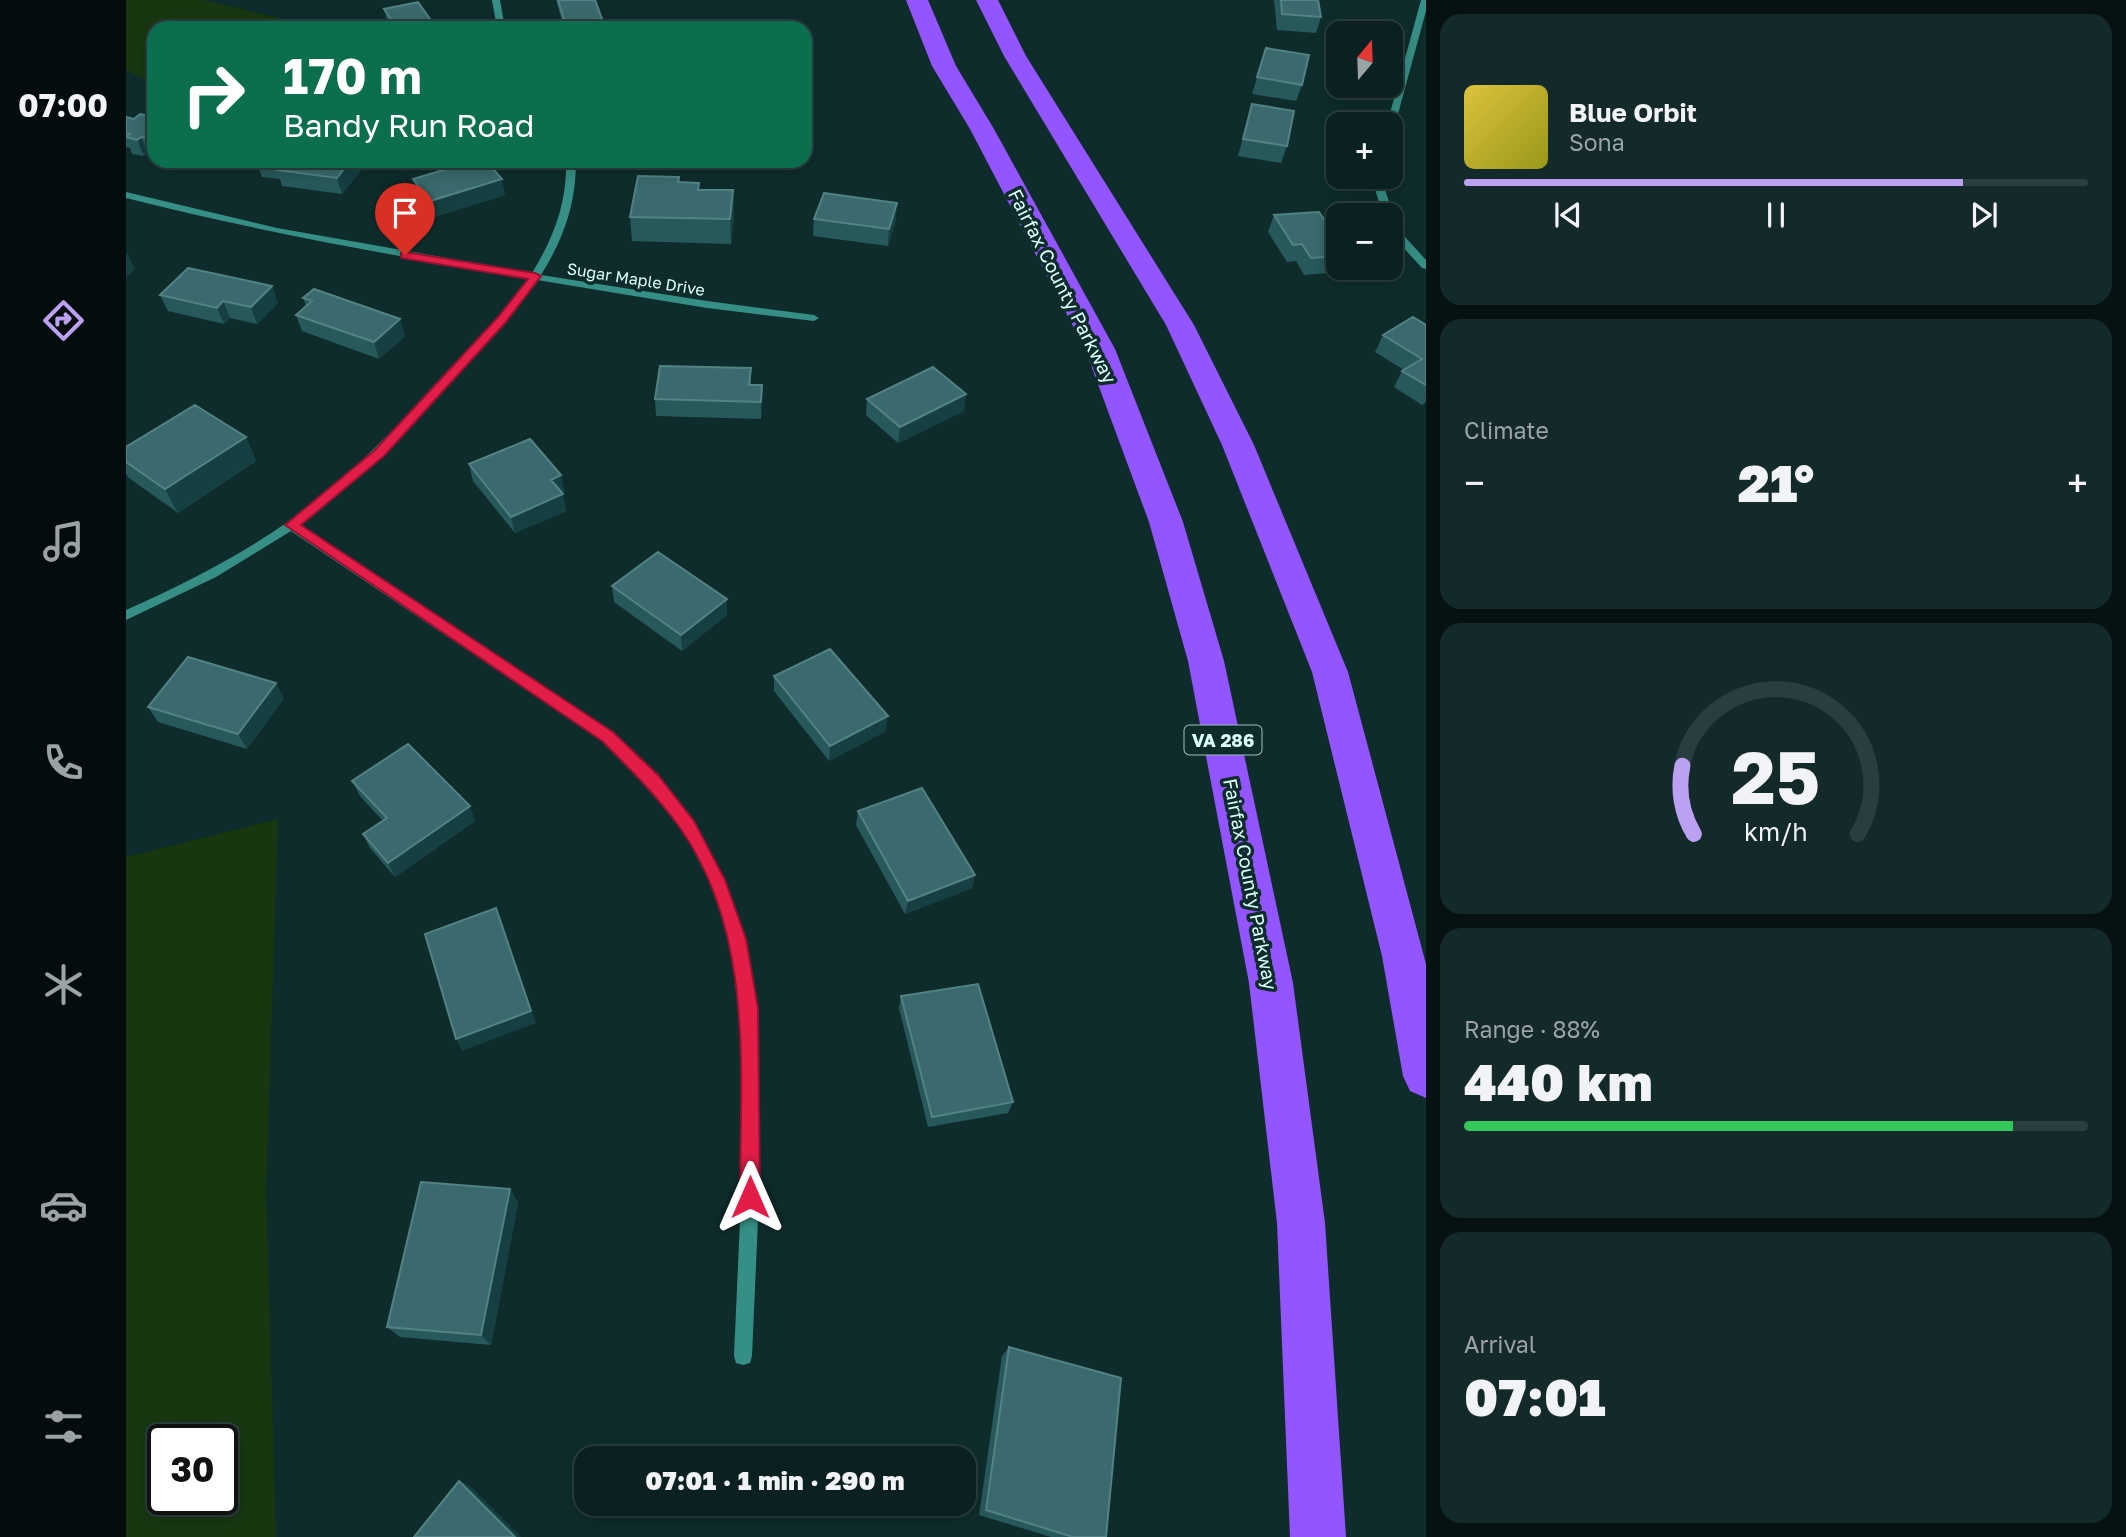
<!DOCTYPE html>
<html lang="en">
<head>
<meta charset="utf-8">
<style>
	:root { --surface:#0b2121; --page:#14292a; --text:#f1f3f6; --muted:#9aa3a5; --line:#2b3e3f; --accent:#bca0f2 }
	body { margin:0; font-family:"Golos Text",sans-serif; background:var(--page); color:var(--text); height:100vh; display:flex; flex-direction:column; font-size:26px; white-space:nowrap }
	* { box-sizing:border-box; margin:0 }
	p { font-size:23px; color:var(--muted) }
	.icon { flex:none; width:38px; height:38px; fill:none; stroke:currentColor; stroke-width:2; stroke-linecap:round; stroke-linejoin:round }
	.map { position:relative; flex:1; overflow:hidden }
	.side { display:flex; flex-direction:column; gap:14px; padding:14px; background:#061212; width:700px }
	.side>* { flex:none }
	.guide { position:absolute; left:21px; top:21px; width:665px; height:147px; border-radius:21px; box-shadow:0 4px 18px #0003,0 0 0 2px var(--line); background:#0b6e4f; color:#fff; overflow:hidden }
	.needle { width:46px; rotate:19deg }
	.buttons { position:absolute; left:1200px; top:21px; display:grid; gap:14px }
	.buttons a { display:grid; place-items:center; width:77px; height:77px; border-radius:14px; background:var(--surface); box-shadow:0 4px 18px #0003,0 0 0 2px var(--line); font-size:35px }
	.speed { position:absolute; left:21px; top:1424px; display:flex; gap:14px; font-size:35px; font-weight:700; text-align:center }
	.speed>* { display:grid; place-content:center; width:91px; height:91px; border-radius:50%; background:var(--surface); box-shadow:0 4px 18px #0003,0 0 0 2px var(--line); line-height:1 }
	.speed .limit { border:4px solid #111; border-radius:10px; background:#fff; color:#111 }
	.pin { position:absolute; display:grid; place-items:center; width:60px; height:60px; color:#fff; margin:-72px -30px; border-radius:50% 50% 50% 0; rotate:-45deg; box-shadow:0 0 7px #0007 }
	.pin .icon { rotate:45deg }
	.me { position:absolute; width:77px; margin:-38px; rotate:0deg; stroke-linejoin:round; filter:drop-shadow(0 0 5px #0008) }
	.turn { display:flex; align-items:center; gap:24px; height:147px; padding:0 21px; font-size:32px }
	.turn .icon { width:91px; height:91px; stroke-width:2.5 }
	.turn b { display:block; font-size:49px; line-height:60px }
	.big { font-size:52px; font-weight:800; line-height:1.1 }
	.side .tile { flex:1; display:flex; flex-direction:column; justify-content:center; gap:10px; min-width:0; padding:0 24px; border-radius:21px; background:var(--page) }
	.side .dial { align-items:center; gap:0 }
	.dial svg { height:182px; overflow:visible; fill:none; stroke:var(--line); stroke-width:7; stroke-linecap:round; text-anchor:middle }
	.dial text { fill:var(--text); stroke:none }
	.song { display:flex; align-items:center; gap:21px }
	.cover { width:84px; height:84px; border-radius:10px; background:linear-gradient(135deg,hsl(50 70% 55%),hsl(60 70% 35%)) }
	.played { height:7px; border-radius:4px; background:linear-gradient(90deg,var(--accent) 80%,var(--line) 80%) }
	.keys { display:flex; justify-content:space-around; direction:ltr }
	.heat { display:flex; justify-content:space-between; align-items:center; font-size:38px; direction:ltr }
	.charge { height:10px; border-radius:5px; background:linear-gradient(90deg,#34c759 88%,var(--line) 0) }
	.trip { position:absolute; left:448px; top:1446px; width:402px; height:70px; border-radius:21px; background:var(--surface); box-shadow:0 4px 18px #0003,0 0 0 2px var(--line); font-weight:800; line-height:70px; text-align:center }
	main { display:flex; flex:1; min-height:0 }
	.tabs { display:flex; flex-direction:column; width:126px; justify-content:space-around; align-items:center; background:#040d0d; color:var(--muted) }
	.tabs .icon { width:49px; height:49px }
	.tabs .selected { color:var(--accent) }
	.tabs b { font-size:32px; color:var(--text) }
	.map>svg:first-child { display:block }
	.green { fill:#183711; fill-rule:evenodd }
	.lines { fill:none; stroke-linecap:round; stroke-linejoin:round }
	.street { fill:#368f84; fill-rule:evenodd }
	.highway { fill:#9355ff; fill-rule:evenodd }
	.wall { fill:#27595b }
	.shaded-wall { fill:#153f41 }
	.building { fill:#3a6a6d; stroke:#538283; stroke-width:2 }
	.route { fill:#e11d48; stroke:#92132f; stroke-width:2 }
	.labels { text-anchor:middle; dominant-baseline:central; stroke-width:7; stroke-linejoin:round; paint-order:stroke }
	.far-street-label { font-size:16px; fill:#dafffd; stroke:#0f2c2c }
	.shield { fill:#0f2c2c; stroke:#9dc0be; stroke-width:2 }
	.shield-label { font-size:18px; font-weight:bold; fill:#dafffd }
	.street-label { font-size:19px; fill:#dafffd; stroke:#0f2c2c }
</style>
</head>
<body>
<main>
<nav class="tabs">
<b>07:00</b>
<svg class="icon selected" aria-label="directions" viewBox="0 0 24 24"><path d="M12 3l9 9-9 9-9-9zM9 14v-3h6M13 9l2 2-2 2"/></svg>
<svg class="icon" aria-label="music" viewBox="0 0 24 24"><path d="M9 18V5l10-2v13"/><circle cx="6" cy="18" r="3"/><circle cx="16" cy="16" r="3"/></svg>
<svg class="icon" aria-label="phone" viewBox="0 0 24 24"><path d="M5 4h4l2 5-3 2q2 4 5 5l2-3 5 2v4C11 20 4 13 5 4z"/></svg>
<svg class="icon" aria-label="climate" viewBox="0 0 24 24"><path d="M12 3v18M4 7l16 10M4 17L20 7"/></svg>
<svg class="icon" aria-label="car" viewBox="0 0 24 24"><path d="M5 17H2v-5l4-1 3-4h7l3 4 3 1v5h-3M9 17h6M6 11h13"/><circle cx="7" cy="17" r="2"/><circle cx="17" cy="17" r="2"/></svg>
<svg class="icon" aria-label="filters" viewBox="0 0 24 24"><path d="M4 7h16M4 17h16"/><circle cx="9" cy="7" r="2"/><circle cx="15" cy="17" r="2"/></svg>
</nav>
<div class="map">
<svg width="1300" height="1537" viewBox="0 0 1300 1537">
	<rect width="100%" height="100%" fill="#0f2c2c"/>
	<path class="green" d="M0,0H77L195,28H28V85L0,70Z
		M152,819L140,1192L150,1537H0V857ZM37,1440H96V1500H37Z"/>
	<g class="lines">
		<path class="street" d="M366,0H374L379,28H371Z
			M1295,0H1300V11L1269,125L1265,128V124H1261Z
			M440,161H450C450,204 438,238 415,275L581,301L688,315L693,318L688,321L581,308L411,280C384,318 353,352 321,386C275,436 228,484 174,525L486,733L532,776L567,822L597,880L619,939L631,1008L633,1197L626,1356L624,1363L617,1365L610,1363L608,1356L615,1197V1008L603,939L583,881L557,830L522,784L476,741L165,531L90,577L0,620V610C57,585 113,556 163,521C220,480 268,430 315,379C345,347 376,315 402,279C267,255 133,232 0,198V192L151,228L406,273C428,237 441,204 440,161Z
			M1249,177H1258L1259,189L1267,215L1265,217L1257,215L1249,189Z
			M1265,217L1268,218L1280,238L1300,260V269L1296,268C1283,253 1265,239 1265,217Z"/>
		<path class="highway" d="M780,0H802L830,66L868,129L989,349L1057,522L1098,661L1167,983L1199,1223L1220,1537H1164L1151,1223L1123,983L1062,661L1023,522L959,349L844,129L806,66Z
			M850,0H872L900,56L1068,325L1128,445L1222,672L1300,964V1098L1284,1091L1277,1076L1256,956L1186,672L1096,445L1040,325L878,56Z"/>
	</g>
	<path class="wall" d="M430,0H469L476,19L477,28H438Z
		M1148,0H1192L1195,17L1190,33L1151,30Z
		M258,9L310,28H264L262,25Z
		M1140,48L1176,85L1170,101L1126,94Z
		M1126,104L1161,146L1155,163L1112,156Z
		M0,117L8,119L28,117V154L22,153L18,156L6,154L4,148L0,147Z
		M130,161H233L235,170L216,194L156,186L154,179L136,177Z
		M553,177L554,182L573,183V190H607L608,215L605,244L506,241L504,217Z
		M287,179L379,195L308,217L291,195Z
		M1148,215L1213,241V268H1217L1216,272L1178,275L1170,261L1161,262L1142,232Z
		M688,219H770L762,246L687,236Z
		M34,295L152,303L131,324L104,318L98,324L42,311Z
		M177,298L279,336L253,359L176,331L170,315L180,306Z
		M1300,325V402L1296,405L1268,387L1276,371L1278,370L1249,352L1257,335Z
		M625,368V385L636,402L635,419L530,416L529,399Z
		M741,399L838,411L772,443L740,415Z
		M120,437L130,461L52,513L3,478L0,474V447Z
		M343,464L435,475L438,492L436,493L440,511L389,533L347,481Z
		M486,586L601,599V615L556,651L488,602Z
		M648,676L760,731L703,761L648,691Z
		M158,698L121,749L32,722L22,707Z
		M226,781L349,821L269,877L244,848L237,834L257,821L234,796Z
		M732,811L849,875L846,888L779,914L730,825Z
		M775,996L887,1102L882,1113L802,1127L773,1008Z
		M384,1189L392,1203L365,1345L274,1337L261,1327Z
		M883,1347L980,1537H925L853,1515L876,1356Z"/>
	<path class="shaded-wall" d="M476,19L477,28H440L439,23Z
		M15,137L22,153L18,156L11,140Z
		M224,161H233L235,170L216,194L211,178Z
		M376,179L379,195L308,217L304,201Z
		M607,190L608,215L605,244L604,219Z
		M771,203L770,219L762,246L763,229Z
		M1,253L9,269L0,278V254Z
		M146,286L152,303L131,324L125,307Z
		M97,301L104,318L98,324L91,308Z
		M274,319L279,336L253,359L248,342Z
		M636,385V402L635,419V402Z
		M840,394L838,411L772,443L774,427Z
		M120,437L130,461L52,513L39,489Z
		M435,475L438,492L428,496L425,480Z
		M437,494L440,511L389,533L385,517Z
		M601,599V615L556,651L555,635Z
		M150,683L158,698L121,749L112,734Z
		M762,716L760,731L703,761L704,746Z
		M344,806L349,821L269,877L262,863Z
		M849,875L846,888L779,914L782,901Z
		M370,908L410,1023L336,1051L330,1039Z
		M384,1189L392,1203L365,1345L355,1335Z
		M333,1481L344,1486L395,1537H389Z"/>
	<path class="building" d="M432,0H469L476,19L439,23Z
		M1155,0H1192L1195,17L1156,14Z
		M292,2L309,26L300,28H271L258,9Z
		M540,24L544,28H520Z
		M1140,48L1183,55L1176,85L1131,77Z
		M1126,104L1168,111L1161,146L1117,139Z
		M14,114L28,117V139L15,137L11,140L0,137L4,134L0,133V117L8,119Z
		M136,161H224L211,178L151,170L156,164Z
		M347,161H360L376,179L304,201L287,179Z
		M512,176L553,177L552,182L573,183L572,190H607L604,219L504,217Z
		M698,193L771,203L763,229L688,219Z
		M1193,212L1213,241V256L1185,258L1176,244L1167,245L1148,215Z
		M62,268L146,286L125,307L97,301L91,308L34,295Z
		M188,289L274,319L248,342L170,315L186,301L177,298Z
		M1287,317L1300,325V385L1276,371L1296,359L1257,335Z
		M534,366L625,368L623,385H636L635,402L529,399Z
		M807,367L840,394L774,427L741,399Z
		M69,405L120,437L39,489L0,462V447Z
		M404,439L435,475L425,480L437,494L385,517L343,464Z
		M532,552L601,599L555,635L486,586Z
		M704,649L762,716L704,746L648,676Z
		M62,657L150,683L112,734L22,707Z
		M282,744L344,806L262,863L237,834L261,818L226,781Z
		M796,788L849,875L782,901L732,811Z
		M370,908L405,1011L330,1039L299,934Z
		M852,984L887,1102L806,1117L775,996Z
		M295,1182L384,1189L355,1335L261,1327Z
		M883,1347L995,1378L980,1537H947L860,1510Z
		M333,1481L389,1537H288Z"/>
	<path class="route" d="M279,252L409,273L415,276L380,322L258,456L175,525L487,732L532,775L568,821L599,880L620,939L632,1008L634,1197L631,1204L624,1207L617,1204L614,1197C614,1073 629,935 554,828C531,796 504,769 476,741L159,525L249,450L372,317L402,279L275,258V253Z"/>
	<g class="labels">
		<g class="far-street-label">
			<text transform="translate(510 279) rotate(9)">Sugar Maple Drive</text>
		</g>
		<rect class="shield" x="1058.5" y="725.5" width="77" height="29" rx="5"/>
		<g class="shield-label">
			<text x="1097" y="740">VA 286</text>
		</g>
		<g class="street-label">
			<text transform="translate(937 286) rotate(63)">Fairfax County Parkway</text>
			<text transform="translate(1125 884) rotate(79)">Fairfax County Parkway</text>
		</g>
	</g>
</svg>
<div class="buttons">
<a><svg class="needle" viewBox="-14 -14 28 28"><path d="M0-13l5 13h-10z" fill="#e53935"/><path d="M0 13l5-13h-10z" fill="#9aa3a5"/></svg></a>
<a>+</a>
<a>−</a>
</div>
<div class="speed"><div class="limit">30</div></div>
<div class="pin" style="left:279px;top:255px;background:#d93025"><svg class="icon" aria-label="arrive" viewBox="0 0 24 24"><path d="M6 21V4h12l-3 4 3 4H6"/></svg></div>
<svg class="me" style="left:624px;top:1197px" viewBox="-20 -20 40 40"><path d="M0-17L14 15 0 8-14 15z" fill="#e11d48" stroke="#fff" stroke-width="4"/></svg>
<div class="trip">07:01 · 1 min · 290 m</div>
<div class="guide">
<div class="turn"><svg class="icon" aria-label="right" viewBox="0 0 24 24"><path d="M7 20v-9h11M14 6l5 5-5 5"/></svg><div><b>170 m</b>Bandy Run Road</div></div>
</div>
</div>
<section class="side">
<div class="tile">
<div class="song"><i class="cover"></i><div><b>Blue Orbit</b><p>Sona</p></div></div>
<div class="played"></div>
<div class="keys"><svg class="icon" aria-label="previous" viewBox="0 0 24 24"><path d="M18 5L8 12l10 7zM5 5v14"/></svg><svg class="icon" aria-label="pause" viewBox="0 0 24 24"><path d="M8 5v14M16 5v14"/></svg><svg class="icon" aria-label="next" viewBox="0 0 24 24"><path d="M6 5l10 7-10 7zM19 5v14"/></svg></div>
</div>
<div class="tile"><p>Climate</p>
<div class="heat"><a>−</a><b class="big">21°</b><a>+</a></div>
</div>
<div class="tile dial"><svg viewBox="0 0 100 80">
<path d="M14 69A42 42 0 1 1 86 69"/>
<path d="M14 69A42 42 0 0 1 9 39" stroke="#bca0f2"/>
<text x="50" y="56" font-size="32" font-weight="700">25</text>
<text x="50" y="72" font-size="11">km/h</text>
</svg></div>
<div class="tile"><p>Range · 88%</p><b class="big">440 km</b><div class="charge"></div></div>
<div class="tile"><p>Arrival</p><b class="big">07:01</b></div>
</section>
</main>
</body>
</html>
